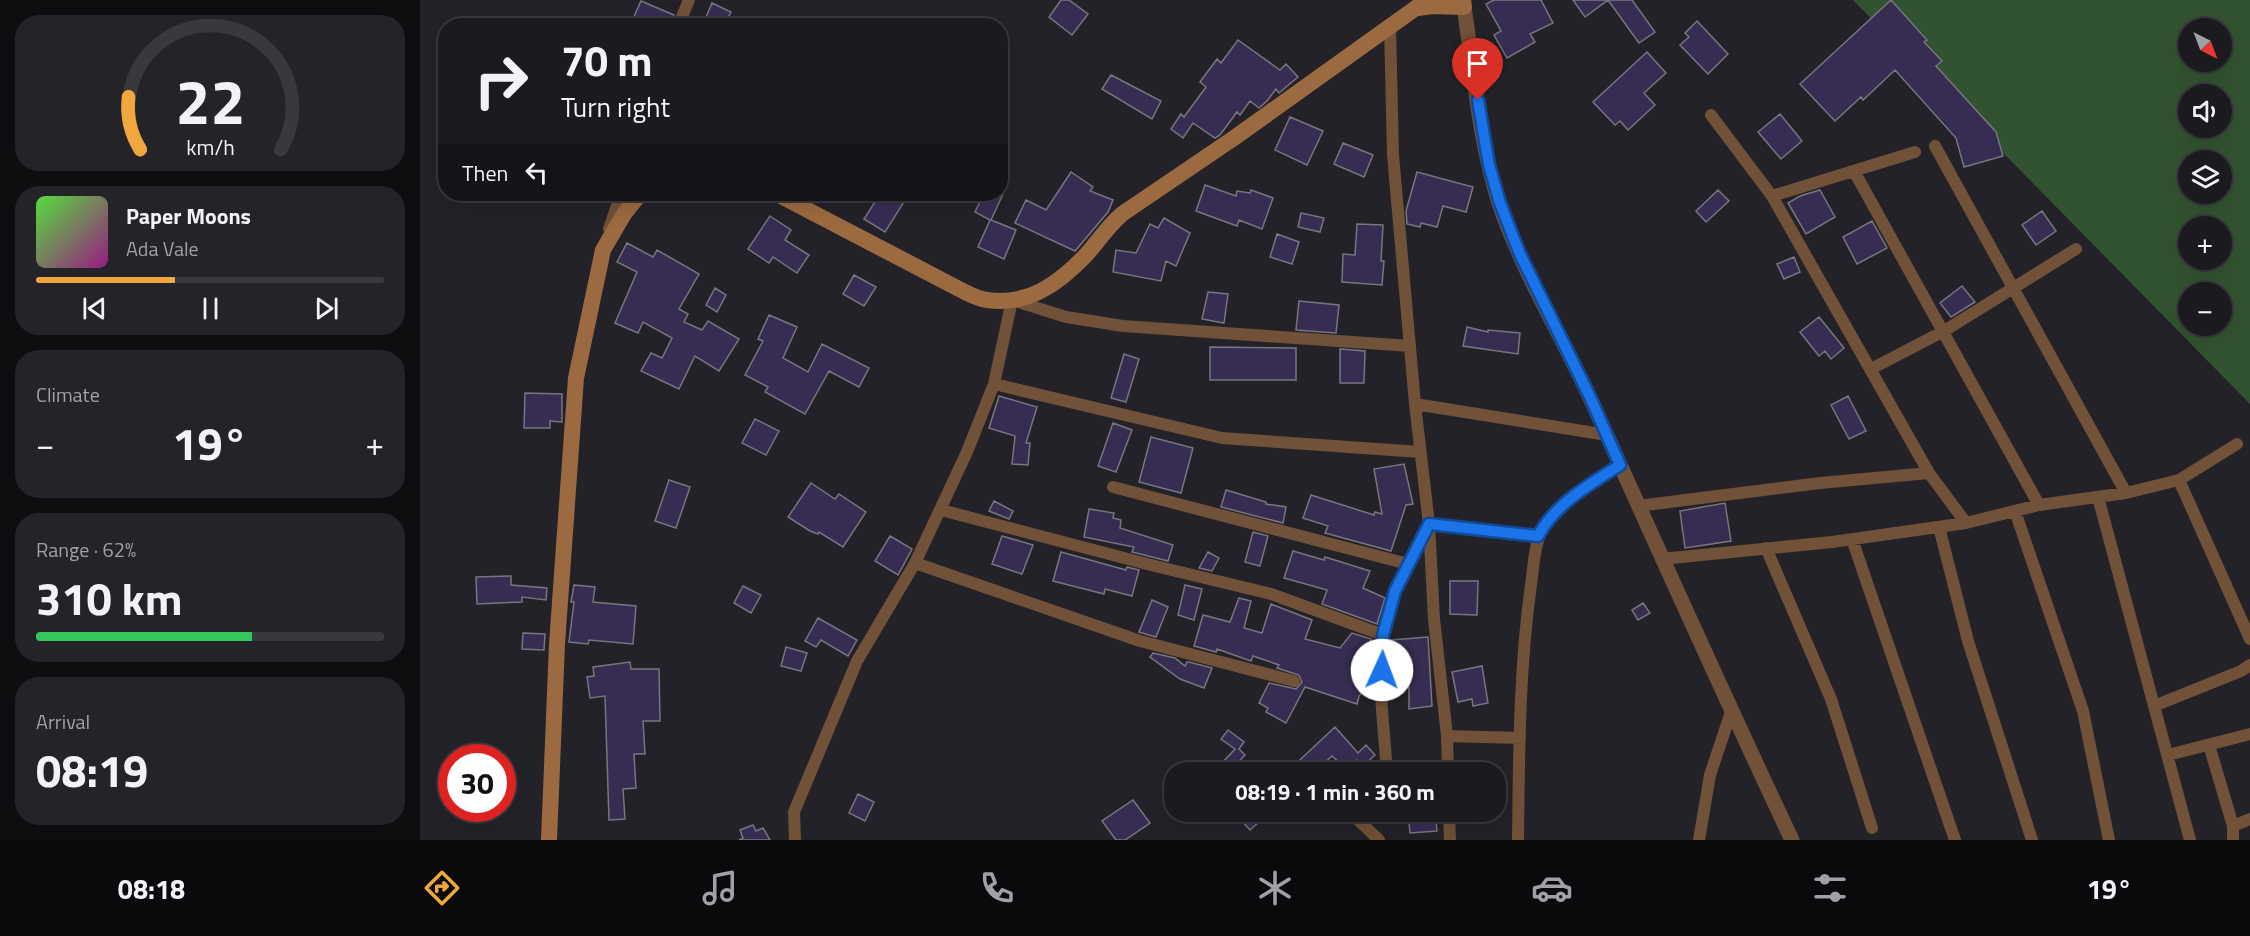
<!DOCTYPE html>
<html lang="en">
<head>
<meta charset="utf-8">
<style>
	:root { --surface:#1a1a1f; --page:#232328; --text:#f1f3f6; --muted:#9fa1a4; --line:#38383d; --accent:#f0a73e }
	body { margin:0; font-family:"Titillium Web",sans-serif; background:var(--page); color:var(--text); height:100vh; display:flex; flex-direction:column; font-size:22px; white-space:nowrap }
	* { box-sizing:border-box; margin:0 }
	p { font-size:20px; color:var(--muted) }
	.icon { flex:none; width:33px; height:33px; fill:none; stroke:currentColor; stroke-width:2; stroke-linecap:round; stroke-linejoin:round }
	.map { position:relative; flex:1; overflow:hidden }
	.sheet { display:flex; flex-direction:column; gap:15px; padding:15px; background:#0e0e11; width:420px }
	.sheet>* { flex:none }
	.hud { position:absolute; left:18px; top:18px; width:570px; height:183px; border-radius:24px; box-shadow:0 6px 24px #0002,0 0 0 2px var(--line); background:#1a1a1f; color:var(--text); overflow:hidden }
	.needle { width:39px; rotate:138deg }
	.buttons { position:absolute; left:1758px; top:18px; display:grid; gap:12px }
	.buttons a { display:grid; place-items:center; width:54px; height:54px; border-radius:50%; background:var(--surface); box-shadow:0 6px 24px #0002,0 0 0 2px var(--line); font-size:30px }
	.speed { position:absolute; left:18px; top:744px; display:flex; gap:12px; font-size:30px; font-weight:700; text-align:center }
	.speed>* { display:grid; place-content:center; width:78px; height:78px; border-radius:50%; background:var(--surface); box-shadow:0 6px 24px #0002,0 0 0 2px var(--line); line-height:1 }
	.speed .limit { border:9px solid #d22; background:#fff; color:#111 }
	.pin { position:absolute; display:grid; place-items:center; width:51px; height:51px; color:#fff; margin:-62px -26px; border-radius:50% 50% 50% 0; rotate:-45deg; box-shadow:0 0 6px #0007 }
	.pin .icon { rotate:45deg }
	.me { position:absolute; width:66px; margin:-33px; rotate:2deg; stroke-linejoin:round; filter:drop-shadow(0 0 4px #0008) }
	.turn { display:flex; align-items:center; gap:21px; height:126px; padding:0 24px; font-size:27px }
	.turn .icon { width:78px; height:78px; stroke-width:2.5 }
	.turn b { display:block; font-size:42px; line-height:51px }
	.then { display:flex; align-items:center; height:57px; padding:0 24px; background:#0003; gap:12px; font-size:22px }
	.big { font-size:45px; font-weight:700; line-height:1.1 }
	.sheet .card { flex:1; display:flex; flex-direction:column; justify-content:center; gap:9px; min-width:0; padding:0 21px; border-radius:24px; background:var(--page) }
	.sheet .dial { align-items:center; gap:0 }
	.dial svg { height:156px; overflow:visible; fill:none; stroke:var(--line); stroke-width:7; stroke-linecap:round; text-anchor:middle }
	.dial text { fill:var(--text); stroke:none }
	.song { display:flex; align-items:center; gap:18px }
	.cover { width:72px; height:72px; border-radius:9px; background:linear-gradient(135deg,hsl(110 70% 55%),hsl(310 70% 35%)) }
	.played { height:6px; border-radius:3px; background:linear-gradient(90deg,var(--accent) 40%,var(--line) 40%) }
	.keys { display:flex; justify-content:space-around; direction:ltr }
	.heat { display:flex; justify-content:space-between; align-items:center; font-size:33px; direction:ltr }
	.charge { height:9px; border-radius:4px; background:linear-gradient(90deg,#34c759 62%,var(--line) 0) }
	.trip { position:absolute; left:744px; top:762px; width:342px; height:60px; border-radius:24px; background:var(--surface); box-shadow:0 6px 24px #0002,0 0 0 2px var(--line); font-weight:700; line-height:60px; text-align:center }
	.tab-bar { display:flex; height:96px; justify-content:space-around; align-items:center; background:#0a0a0c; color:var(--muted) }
	.tab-bar .icon { width:42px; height:42px }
	.tab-bar .current { color:var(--accent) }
	.tab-bar b { font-size:27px; color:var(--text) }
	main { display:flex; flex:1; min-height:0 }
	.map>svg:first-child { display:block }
	.forest { fill:#325331; fill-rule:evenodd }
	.building { fill:#372d53; stroke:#77757d; stroke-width:1.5 }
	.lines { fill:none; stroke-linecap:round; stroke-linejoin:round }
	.minor { stroke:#715137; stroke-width:12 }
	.tertiary { stroke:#715137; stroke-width:15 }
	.secondary { stroke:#9c6a40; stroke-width:16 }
	.route-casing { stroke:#114b97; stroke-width:15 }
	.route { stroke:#1a73e8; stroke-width:10 }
</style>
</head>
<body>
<main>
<section class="sheet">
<div class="card dial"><svg viewBox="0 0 100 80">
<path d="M14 69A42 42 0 1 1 86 69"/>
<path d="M14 69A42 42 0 0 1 8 42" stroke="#f0a73e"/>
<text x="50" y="56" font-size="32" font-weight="700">22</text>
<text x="50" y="72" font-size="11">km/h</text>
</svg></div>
<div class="card">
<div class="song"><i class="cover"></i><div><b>Paper Moons</b><p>Ada Vale</p></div></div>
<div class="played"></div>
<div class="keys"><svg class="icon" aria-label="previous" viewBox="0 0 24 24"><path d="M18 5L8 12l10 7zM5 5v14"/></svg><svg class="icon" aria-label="pause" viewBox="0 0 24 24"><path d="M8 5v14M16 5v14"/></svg><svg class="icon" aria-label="next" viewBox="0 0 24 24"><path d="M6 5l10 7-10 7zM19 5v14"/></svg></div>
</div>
<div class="card"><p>Climate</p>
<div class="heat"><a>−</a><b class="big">19°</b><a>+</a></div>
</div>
<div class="card"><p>Range · 62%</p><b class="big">310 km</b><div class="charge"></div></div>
<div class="card"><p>Arrival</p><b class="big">08:19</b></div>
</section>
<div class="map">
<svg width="1830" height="840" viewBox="0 0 1830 840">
	<rect width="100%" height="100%" fill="#232229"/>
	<path class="forest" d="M1433,0H1830V404ZM1768,28H1802V62H1768ZM1768,94H1802V128H1768ZM1768,160H1802V194H1768ZM1768,226H1802V260H1768ZM1768,292H1802V326H1768Z"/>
	<path class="building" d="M641,0H649L668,14L652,35L629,17Z
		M1074,0H1121L1133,23L1110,34L1115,42L1087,58L1074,35L1081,31L1066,4Z
		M1153,0H1188L1165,17Z
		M1188,0H1212L1235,32L1219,43Z
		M1471,0L1507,40L1504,42L1522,61L1516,66L1576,132L1583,156L1544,167L1536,138L1475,70L1443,100L1441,97L1415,121L1380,84Z
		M221,1L254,15L249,26H223L212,21Z
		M292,3L311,12L304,26H291L284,22Z
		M1277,21L1308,54L1288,74L1260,45L1269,37L1265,33Z
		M818,40L860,70L866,64L878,77L859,93L856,89L847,101L839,108L830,101L820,115L817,112L800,135L795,138L773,123L763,138L751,129L761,114L764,117L786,87L780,82L797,59L801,63Z
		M1227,52L1246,73L1224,93L1235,105L1208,130L1200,121L1195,125L1173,102Z
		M691,75L741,101L732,119L682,89Z
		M1360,114L1382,141L1361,159L1338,132Z
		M870,117L903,131L887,165L855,150Z
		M923,143L953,155L944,177L914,164Z
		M651,172L673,187L670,191L693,200L688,212L655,251L595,223L606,200L626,210Z
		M997,172L1053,187L1046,212L1023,206L1017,227L1001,223L1000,227L987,224L986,211Z
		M785,185L816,196L817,191L830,193L831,190L853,198L842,229L819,220L817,226L776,211Z
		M1298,190L1309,201L1286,222L1276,211Z
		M1400,190L1415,217L1386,234L1368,203L1380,196Z
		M460,194H489L465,232L444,219Z
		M564,194H583L571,220L596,230L584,259L558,247L570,220L555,212Z
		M1622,211L1636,231L1616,245L1602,225Z
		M881,213L904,218L900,232L878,227Z
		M350,216L371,230L365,240L389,255L377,273L353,257L349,263L328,249Z
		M744,218L770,233L756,266L746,261L741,281L693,272L696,250L716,253L730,224L738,228Z
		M1452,221L1467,248L1437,264L1423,237Z
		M937,224L963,225L961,261H964L962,285L922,282L923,254L935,255Z
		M857,234L879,242L872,264L850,257Z
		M207,243L233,257L237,250L279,274L259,309L268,314L264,322L282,330L288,321L319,339L299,371L275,356L259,389L221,371L231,353L242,358L252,338L223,322L218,333L195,323L217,272L197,262Z
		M1374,257L1380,272L1364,279L1357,264Z
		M434,275L456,287L444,306L423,294Z
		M1542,286L1555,302L1531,317L1520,303Z
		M295,288L306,295L297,312L286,305Z
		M788,292L808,294L804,323L782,319Z
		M879,301L919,305L916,333L876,330Z
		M349,315L377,327L363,358L388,372L402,344L449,368L439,387L409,371L385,414L345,392L348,387L325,375L343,341L338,339Z
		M1399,317L1424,348L1411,359L1405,351L1399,356L1380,332Z
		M1047,327L1068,332V330L1100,333L1098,354L1043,346Z
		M790,347L876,348V380H790Z
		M920,349L945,351L944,383H920Z
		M704,354L719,359L706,402L691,398Z
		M105,393L142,394V422L130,421V428H104Z
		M579,396L617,407L606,443H610L608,465L592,464L595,436L569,428Z
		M1428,396L1446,431L1429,439L1411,405Z
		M335,419L359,431L346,455L322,443Z
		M693,423L712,430L696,472L678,466Z
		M731,437L773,448L761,493L719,482Z
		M984,464L993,504L986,505L971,551L905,533L908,526L883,518L891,495L954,515L955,512L962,514L954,469Z
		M249,480L270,487L256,528L235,521Z
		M391,483L415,499L419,494L446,512L423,547L399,532L398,534L390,531L368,517Z
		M806,490L846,502V504L866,507L863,523L801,507Z
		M574,501L593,511L589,519L569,511Z
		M1305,503L1311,541L1265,548L1260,511Z
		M669,509L694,513L693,518L701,520L700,528L753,545L748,561L712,552L714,547L664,537Z
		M833,532L848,536L840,566L825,562Z
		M470,536L492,549L478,575L455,561Z
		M582,536L613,545L602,574L572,564Z
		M873,551L904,560L905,557L950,571L943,588L965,598L957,624L902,604L907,590L864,578Z
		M641,552L706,570L707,567L719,570L712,596L685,589L684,594L633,581Z
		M788,552L799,558L792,571L779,568Z
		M91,576V585L127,588L126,600L102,597V602L57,604L56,577Z
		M1030,581H1058L1057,615L1030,614Z
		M154,585L175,587L173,602L216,606L213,644L169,640L168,644L149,642L154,602H151Z
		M765,585L782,589L774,620L758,615Z
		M323,586L341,595L331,613L314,603Z
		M819,598L831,601L824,628L842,633L851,604L892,620L885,639L920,648L932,633L951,639L950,643L954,642L952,665H951L945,689L939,696L937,704L885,687L866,723L846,712L848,708L839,703L849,683L876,689L882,682L879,675L857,668L859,665L833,656L831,661L797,649L796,652L774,646L783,615L810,622Z
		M732,600L748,607L736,637L719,632Z
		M1223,603L1230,613L1218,620L1212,610Z
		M398,618L437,640L428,656L401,640L396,647L385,641Z
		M103,633L125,634L124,650L102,649Z
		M1008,637L1012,706L989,709V691L986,667L969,668L971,640Z
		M366,647L387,653L381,671L361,666Z
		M733,653L755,658L765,666L767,662H769L792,668L784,688L760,679L730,657Z
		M210,662L211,669H239L240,721H223L225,754H214L216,788L203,789L205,819L189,820L185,696L170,698L167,677L174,676L173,667Z
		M1062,666L1068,703L1053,706L1052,699L1038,702L1032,672Z
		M915,727L938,753L946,745L955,755L943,766L937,760L928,770L912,756L899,768L896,765L888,772H867Z
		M808,730L824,742L819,749L825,755L809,772L801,764L815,749L801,739Z
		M438,794L454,802L445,821L429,813Z
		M713,800L730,823L705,840H696L682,821Z
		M824,812H850L830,830L818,817Z
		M988,812H1015L1017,831L990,833Z
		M333,825L336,831L343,828L350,840H319L323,838L320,830Z"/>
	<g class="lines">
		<path class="minor" d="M258,26L269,0
			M970,26L973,155L995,404L1009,524L1014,619L1027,736L1028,772
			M1291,115L1352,196L1509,473L1546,523
			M1515,146L1706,493
			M1434,171L1619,505
			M1352,196L1495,152
			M189,229L201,194
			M1451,369L1524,331L1656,249
			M574,384L802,438L1000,452
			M995,404L1187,435
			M1759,480L1830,639
			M693,487L988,564
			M1678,497L1770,840
			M1218,506L1400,483L1509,473
			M521,510L731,565L851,594L963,635
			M1595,511L1663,711L1689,840
			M1519,527L1548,641L1612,840
			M1432,539L1535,840
			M1346,548L1411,699L1452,828
			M1241,559L1412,542L1546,523L1619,505L1706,493L1759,480L1817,444
			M495,563L720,641L874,681
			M1734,706L1821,671L1830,665
			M1027,736L1100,738
			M1789,745L1813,826V840
			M1748,755L1830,734
			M966,759C963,719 957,673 963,634C970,595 991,559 1009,524L1118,536
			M930,812L959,840
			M1029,812L1030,840
			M1813,826L1830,819
			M375,840L374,812L437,661L495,563L547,452L574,384L592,300L646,317L703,326L990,346
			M1098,840C1099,755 1099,670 1111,585C1114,565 1114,542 1125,524C1138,501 1177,480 1200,465
			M1279,840L1290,775L1311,712"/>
		<path class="tertiary" d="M1044,7C1054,72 1059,140 1079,203C1102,271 1141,334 1171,400C1237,547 1303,694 1372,840"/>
		<path class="secondary" d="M998,8L1013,6L1044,7L1043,0
			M357,194L541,290C549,294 558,299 567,300C608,306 638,284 665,256C678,242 687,227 702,214L814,138L1007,0
			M129,840L137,644L156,378L183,250L204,214L220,194"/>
	</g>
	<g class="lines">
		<g class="route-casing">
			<path id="route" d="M962,670L963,635L975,591L1009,524L1118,536C1136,503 1169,485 1200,465L1170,397L1099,252L1080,203L1069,165L1058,100"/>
		</g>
		<use href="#route" class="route"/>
	</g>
</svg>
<div class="buttons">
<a><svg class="needle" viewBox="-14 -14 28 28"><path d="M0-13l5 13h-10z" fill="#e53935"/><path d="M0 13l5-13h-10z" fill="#9fa1a4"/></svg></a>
<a><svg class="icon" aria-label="sound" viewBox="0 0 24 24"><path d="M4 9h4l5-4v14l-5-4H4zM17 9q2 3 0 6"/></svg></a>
<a><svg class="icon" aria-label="layers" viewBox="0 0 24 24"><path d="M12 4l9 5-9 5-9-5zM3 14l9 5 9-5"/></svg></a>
<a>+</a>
<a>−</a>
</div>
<div class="speed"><div class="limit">30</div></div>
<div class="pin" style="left:1058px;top:100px;background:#d93025"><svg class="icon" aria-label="arrive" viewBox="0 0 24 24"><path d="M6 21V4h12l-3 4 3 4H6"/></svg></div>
<svg class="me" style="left:962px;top:670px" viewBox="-20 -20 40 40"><circle r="19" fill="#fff"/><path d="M0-13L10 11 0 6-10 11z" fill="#1a73e8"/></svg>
<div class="trip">08:19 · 1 min · 360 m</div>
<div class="hud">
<div class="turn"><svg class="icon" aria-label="right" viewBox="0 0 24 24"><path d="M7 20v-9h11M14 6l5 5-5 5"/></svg><div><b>70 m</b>Turn right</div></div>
<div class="then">Then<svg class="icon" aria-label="left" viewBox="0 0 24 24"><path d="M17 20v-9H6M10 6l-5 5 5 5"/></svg></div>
</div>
</div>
</main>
<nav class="tab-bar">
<b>08:18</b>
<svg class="icon current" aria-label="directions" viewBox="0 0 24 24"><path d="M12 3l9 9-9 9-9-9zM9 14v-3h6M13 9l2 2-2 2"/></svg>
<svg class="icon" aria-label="music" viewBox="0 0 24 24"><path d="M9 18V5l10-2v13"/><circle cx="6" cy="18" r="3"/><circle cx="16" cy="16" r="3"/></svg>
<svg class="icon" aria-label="phone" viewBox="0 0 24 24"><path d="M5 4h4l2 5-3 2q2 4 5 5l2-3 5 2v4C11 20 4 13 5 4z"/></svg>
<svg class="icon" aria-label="climate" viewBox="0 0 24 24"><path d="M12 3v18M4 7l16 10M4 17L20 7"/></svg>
<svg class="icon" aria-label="car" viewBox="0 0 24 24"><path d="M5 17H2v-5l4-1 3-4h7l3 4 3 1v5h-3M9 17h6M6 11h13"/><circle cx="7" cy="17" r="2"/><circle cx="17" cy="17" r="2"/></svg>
<svg class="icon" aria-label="filters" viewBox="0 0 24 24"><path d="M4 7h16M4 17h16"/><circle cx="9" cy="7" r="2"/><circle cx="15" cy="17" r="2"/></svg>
<b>19°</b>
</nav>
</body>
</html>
